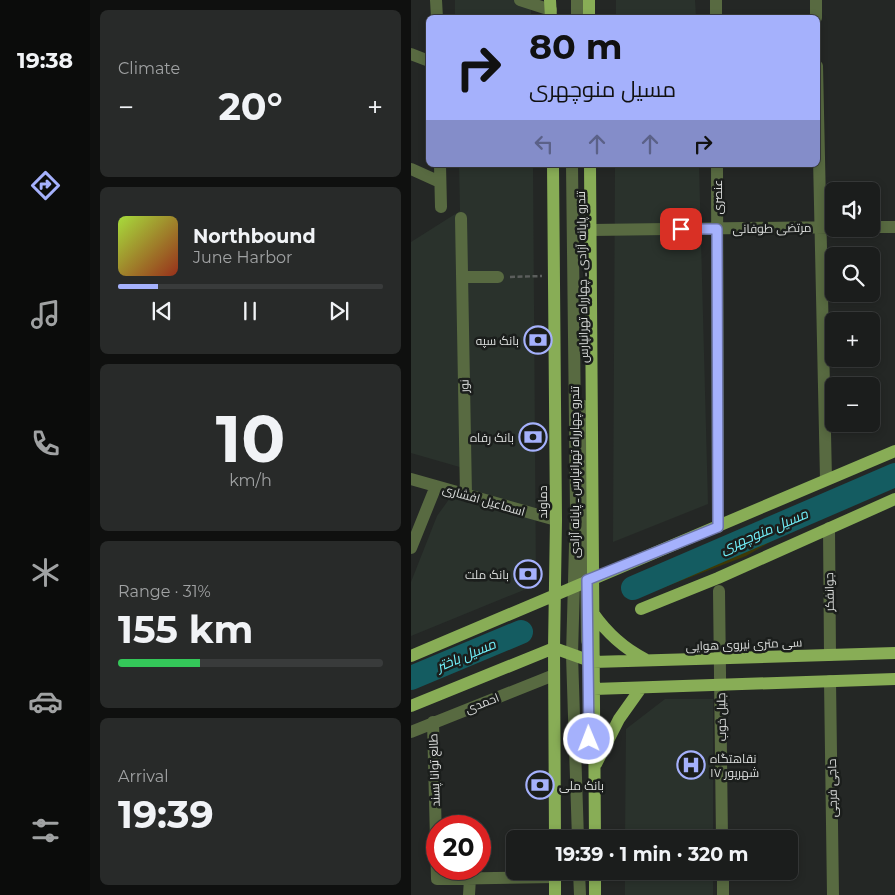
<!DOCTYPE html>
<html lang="en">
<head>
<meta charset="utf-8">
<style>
	:root { --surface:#1b1d1c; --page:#282a29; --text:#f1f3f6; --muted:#a0a2a3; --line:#393b3b; --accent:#a5b1fc }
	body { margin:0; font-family:Montserrat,Cairo,sans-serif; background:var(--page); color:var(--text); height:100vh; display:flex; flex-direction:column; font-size:19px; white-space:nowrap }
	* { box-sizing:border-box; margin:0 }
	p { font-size:16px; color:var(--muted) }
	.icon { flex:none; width:28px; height:28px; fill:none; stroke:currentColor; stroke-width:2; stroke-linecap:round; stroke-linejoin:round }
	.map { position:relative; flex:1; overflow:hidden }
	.panel { display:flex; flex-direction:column; gap:10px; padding:10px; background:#0f100f; width:321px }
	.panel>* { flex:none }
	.top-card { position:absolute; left:15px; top:15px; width:394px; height:152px; border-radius:8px; box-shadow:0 2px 8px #0003,0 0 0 1px var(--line); background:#a5b1fc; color:#111; overflow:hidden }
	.fabs { position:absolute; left:414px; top:182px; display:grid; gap:10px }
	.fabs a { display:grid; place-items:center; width:55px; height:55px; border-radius:8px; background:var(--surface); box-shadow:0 2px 8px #0003,0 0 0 1px var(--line); font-size:25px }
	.speed { position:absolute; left:15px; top:815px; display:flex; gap:10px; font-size:25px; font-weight:700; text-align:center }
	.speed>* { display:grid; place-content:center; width:65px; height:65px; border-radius:50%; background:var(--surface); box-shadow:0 2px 8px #0003,0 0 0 1px var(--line); line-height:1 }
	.speed .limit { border:8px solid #d22; background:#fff; color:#111 }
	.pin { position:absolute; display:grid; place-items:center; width:42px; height:42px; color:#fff; margin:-21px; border-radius:10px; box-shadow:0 2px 8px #0006 }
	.me { position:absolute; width:55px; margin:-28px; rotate:359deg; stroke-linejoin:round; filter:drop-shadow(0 0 4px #0008) }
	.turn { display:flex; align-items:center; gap:18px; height:105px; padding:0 20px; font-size:22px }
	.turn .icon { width:65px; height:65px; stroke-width:2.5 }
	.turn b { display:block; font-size:35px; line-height:42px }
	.lanes { display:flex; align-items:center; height:48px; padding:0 20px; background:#0003; justify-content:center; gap:25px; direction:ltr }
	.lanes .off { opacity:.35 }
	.big { font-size:38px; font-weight:700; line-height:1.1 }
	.panel .widget { flex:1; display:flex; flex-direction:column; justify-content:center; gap:8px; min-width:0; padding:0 18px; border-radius:8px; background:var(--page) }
	.panel .dial { align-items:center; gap:0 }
	.dial b { font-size:65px; line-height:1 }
	.song { display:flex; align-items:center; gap:15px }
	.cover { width:60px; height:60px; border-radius:8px; background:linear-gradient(135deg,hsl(80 70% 55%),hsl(10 70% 35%)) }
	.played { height:5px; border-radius:2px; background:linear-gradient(90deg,var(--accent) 15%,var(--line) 15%) }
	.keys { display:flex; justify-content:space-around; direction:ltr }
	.heat { display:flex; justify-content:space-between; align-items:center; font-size:28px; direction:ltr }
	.charge { height:8px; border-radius:4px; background:linear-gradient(90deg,#34c759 31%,var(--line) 0) }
	.trip { position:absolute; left:95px; top:830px; width:292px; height:50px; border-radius:8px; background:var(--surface); box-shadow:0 2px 8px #0003,0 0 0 1px var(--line); font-weight:700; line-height:50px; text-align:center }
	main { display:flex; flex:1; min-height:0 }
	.menu { display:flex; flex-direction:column; width:90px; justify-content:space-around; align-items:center; background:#0b0c0b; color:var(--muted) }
	.menu .icon { width:35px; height:35px }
	.menu .active { color:var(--accent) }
	.menu b { font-size:22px; color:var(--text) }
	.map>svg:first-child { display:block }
	.built { fill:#2a322c }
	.green { fill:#3e3906 }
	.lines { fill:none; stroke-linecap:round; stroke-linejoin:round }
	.river { stroke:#145c61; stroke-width:24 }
	.path { stroke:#5b5e5c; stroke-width:2.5; stroke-dasharray:5 2.5; stroke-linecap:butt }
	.minor { stroke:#586a41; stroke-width:12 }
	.major { stroke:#88ad56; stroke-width:12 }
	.route-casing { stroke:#6b73a4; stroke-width:12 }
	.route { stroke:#a5b1fc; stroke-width:9 }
	.labels { text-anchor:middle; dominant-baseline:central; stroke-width:5; stroke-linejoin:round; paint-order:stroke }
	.street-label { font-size:12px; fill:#dcdedd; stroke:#1b1e1c }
	.poi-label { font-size:12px; fill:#dcdedd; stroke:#1b1e1c; text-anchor:end }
	.water-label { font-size:14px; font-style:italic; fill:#71f1fb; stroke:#1b1e1c }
</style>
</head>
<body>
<main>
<nav class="menu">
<b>19:38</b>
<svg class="icon active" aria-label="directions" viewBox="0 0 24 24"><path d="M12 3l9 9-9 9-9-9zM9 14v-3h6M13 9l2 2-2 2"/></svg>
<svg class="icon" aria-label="music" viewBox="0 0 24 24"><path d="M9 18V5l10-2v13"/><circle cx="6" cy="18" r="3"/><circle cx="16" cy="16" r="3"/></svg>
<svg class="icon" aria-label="phone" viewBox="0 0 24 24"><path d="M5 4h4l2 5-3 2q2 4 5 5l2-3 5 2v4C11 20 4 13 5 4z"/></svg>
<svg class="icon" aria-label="climate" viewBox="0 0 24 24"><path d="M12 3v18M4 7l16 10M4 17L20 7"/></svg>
<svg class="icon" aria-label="car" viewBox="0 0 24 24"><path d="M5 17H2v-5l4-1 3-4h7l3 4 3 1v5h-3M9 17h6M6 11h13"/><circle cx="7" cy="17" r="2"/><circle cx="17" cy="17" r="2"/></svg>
<svg class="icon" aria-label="filters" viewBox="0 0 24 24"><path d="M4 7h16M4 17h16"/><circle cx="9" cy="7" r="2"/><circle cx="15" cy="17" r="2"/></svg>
</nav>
<section class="panel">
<div class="widget"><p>Climate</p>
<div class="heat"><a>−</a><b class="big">20°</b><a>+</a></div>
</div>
<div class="widget">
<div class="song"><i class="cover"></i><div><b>Northbound</b><p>June Harbor</p></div></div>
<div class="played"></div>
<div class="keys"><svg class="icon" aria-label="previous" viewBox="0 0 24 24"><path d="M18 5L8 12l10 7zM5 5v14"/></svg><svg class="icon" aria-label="pause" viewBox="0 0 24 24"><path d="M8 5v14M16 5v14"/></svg><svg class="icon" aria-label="next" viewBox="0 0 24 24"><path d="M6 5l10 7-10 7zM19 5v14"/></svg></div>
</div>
<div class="widget dial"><b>10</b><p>km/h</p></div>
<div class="widget"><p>Range · 31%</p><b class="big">155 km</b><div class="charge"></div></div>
<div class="widget"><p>Arrival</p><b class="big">19:39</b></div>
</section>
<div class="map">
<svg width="484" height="895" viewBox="0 0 484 895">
	<rect width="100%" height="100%" fill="#242725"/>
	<path class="built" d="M44,0H120V17H44Z
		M205,0H284L285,17H205Z
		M48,165H122L125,585L0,636V582L26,516L59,470L0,453V242L49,211Z
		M204,165H288L297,504L202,542Z
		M254,699H302V839H214L215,729Z
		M214,871H302V895H214Z"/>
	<path class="green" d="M371,513L378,531L335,556L222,599L218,578Z"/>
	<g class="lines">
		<path class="river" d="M222,588L484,475
			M0,678L110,632"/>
		<path class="path" d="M99,277L131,276"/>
		<path class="minor" d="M25,0L26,18
			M109,0L140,10
			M166,0V18
			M305,0V18
			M405,0V18
			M0,54L18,61
			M406,66L415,479
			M29,165L30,207
			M161,165L165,509L161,655L167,839
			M306,165L307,527
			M0,169L29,182
			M50,218L55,495
			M460,227H484
			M180,230L422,227
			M51,277H87
			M173,406L176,641
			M0,479L145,520
			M418,528L419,655
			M0,548L25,486
			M308,591L311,839
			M419,681L422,895
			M22,722L26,879L144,877
			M0,732L143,675
			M168,871L169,895
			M312,871V895
			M58,895L59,878"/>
		<path class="major" d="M139,0L140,18
			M178,0V18
			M142,165L145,520L143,648L144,839
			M179,165L184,839
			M230,609L307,578L484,499
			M182,613C196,633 212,648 234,659
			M0,656L484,451
			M183,689L484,679
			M0,706L143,648L182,662L484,653
			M185,764L208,719L230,688
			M144,871V895
			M184,871V895"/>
	</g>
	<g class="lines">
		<g class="route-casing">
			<path id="route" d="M178,739L176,580L307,527L306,229H270"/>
		</g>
		<use href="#route" class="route"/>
	</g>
	<defs>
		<g id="bank-ring" transform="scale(1.4375)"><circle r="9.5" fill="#1b1e1c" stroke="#a5b1fc" stroke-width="1.5"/><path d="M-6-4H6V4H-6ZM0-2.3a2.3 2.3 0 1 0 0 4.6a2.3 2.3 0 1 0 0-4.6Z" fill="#a5b1fc"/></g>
		<g id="hospital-ring" transform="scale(1.4375)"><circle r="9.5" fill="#1b1e1c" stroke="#a5b1fc" stroke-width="1.5"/><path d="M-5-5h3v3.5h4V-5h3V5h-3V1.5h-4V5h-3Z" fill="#a5b1fc"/></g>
	</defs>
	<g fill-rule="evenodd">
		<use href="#bank-ring" x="127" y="340"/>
		<use href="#bank-ring" x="122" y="437"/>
		<use href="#bank-ring" x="117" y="574"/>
		<use href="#hospital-ring" x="280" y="765"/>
		<use href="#bank-ring" x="129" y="785"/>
	</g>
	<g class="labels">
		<g class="street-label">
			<text transform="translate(306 197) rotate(-90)">عنصری</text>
			<text transform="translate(361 228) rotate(-1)">مرتضی طوفانی</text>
			<text transform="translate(171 277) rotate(-91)">تندرو پایانه آزادی ـ چهارراه تهرانپارس</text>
			<text transform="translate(53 386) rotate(-91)">نور</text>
			<text transform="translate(163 472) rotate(-90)">تندرو چهارراه تهرانپارس ـ پایانه آزادی</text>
			<text transform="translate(73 500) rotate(16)">اسماعیل افشاری</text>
			<text transform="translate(131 502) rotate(-90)">دماوند</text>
			<text transform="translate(418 592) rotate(-91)">جوانفکر</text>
			<text transform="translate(333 644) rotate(-2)">سی متری نیروی هوایی</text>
			<text transform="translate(71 703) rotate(-21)">احمدی</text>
			<text transform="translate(310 717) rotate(-91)">جلیل خوب</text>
			<text transform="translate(23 770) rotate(-92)">طالع توانا پسند</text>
			<text transform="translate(421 788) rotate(-91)">حاجی فرجی</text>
		</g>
		<g class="poi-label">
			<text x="108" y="340">بانک سپه</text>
			<text x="103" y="437">بانک رفاه</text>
			<text x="98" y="574">بانک ملت</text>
			<text x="299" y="758" text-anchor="start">نقاهتگاه<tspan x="299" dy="14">۱۷ شهریور</tspan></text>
			<text x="148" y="785" text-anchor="start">بانک ملی</text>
		</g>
		<g class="water-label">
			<text transform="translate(353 531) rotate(-23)">مسیل منوچهری</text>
			<text transform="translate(55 655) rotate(-23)">مسیل باختر</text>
		</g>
	</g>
</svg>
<div class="fabs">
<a><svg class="icon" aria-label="sound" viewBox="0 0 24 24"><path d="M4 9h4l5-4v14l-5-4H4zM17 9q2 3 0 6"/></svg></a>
<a><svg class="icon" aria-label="search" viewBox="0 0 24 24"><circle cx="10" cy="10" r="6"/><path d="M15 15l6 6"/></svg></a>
<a>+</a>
<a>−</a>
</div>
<div class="speed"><div class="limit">20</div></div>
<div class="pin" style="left:270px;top:229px;background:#d93025"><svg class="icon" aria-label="arrive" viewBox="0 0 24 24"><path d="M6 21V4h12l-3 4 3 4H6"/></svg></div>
<svg class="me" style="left:178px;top:739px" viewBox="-20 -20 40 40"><circle r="17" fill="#a5b1fc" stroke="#fff" stroke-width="3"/><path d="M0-11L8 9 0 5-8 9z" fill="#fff"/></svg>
<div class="trip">19:39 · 1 min · 320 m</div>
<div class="top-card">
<div class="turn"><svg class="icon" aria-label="right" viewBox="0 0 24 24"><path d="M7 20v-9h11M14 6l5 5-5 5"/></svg><div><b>80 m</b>مسیل منوچهری</div></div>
<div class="lanes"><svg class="icon off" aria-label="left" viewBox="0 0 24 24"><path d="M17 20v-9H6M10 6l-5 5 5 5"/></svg><svg class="icon off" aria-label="ahead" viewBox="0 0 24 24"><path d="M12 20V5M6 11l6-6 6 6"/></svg><svg class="icon off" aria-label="ahead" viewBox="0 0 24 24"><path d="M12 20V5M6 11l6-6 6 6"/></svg><svg class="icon" aria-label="right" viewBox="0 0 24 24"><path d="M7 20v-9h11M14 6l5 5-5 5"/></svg></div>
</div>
</div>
</main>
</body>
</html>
